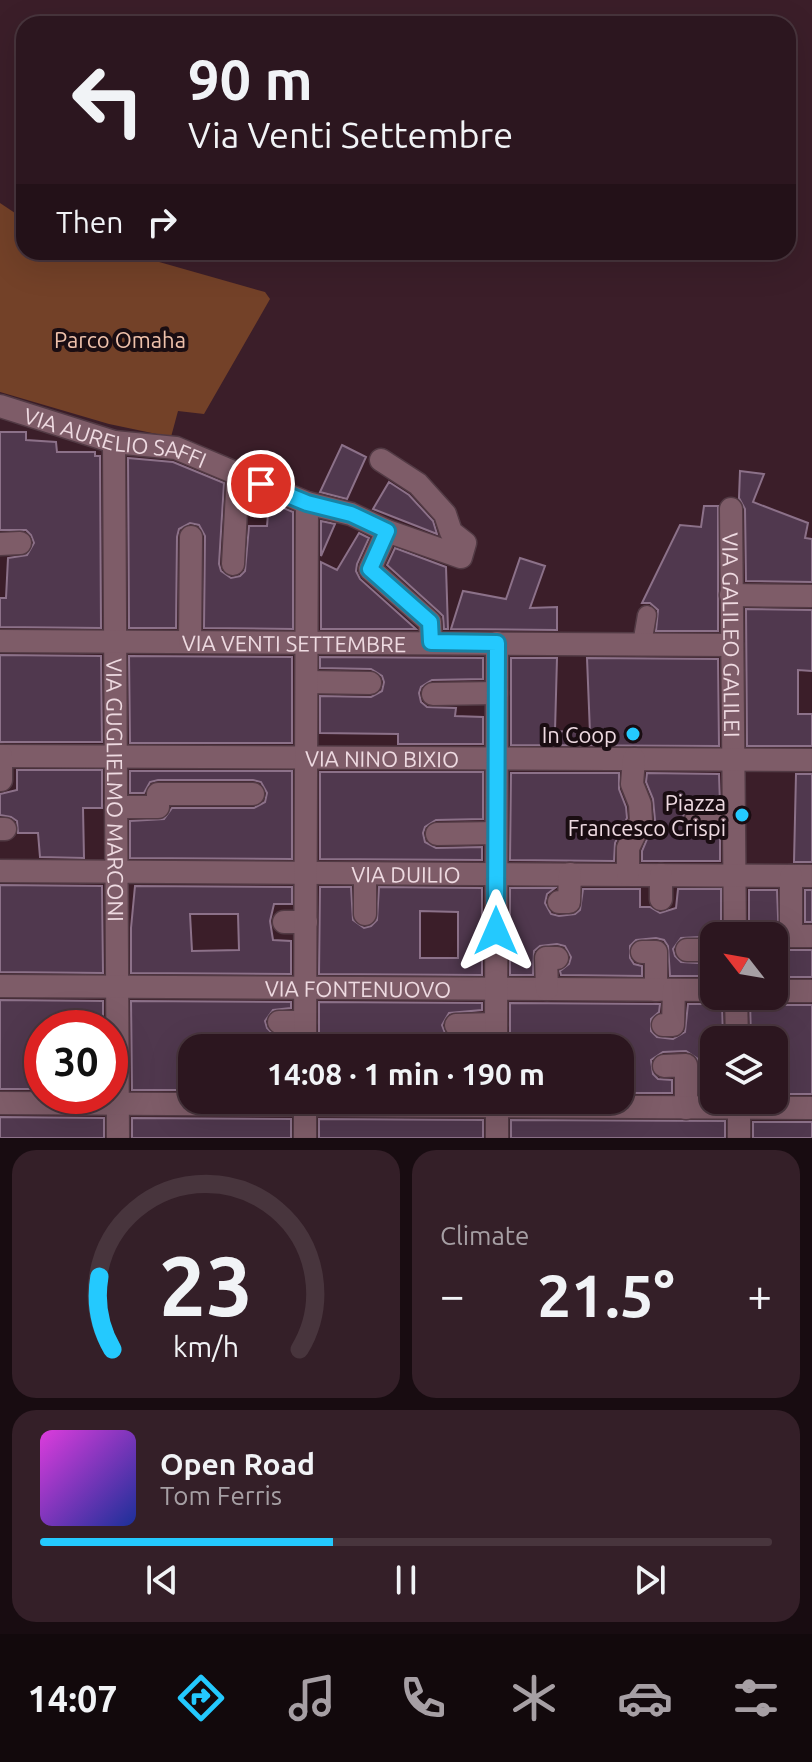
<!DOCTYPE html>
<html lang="en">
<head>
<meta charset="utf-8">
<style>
	:root { --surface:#2c161f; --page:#341f28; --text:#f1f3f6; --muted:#a69fa4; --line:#48353d; --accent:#24c9fe }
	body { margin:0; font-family:Ubuntu,sans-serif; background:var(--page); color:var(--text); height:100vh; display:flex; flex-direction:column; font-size:30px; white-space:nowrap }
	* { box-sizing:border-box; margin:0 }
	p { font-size:26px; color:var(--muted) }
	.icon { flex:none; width:44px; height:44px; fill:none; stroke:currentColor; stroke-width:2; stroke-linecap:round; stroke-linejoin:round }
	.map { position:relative; height:1138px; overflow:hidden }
	.side { display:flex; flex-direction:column; gap:12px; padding:12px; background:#180c11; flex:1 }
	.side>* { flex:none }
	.guide { position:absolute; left:16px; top:16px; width:780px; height:244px; border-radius:24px; box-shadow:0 8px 32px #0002,0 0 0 2px var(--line); background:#2c161f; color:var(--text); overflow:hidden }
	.needle { width:52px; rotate:301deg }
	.controls { position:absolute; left:700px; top:922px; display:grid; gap:16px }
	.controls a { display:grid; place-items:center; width:88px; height:88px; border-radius:16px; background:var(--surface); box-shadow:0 8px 32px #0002,0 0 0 2px var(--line); font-size:40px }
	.speed { position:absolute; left:24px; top:1010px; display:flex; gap:16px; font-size:40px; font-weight:700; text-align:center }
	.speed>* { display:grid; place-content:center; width:104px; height:104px; border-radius:50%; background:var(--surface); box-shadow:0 8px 32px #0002,0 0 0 2px var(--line); line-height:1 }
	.speed .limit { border:12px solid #d22; background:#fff; color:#111 }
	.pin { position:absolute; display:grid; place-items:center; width:68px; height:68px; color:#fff; margin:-34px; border:4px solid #fff; border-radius:50%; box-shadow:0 2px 8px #0007 }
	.me { position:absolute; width:88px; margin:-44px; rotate:0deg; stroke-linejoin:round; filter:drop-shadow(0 0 6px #0008) }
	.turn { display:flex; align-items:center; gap:28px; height:168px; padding:0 40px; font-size:36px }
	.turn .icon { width:104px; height:104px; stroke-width:2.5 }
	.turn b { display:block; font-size:56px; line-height:68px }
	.then { display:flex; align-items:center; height:76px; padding:0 40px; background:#0003; gap:16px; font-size:30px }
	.big { font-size:60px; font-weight:600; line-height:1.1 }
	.side .widget { flex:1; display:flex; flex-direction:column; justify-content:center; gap:12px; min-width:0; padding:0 28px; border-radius:24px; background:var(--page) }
	.side .dial { align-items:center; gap:0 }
	.dial svg { height:208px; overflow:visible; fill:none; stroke:var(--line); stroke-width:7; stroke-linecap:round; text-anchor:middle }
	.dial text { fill:var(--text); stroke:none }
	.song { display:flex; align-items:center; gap:24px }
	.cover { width:96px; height:96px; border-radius:12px; background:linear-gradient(135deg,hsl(300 70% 55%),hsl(230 70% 35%)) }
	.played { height:8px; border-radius:4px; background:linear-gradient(90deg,var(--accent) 40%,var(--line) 40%) }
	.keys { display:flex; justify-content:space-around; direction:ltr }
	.heat { display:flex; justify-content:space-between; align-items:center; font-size:44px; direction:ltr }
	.side .tiles { flex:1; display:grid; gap:12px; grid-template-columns:1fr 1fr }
	.widget:last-child { grid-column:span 2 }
	.trip { position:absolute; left:178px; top:1034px; width:456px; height:80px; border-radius:24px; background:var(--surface); box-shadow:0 8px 32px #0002,0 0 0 2px var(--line); font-weight:600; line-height:80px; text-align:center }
	.tabs { display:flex; height:128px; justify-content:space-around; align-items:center; background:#12090c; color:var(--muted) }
	.tabs .icon { width:56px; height:56px }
	.tabs .on { color:var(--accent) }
	.tabs b { font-size:36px; color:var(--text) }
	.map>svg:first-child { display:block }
	.green { fill:#734128 }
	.building { fill:#50384e; stroke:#8c7189; stroke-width:2; fill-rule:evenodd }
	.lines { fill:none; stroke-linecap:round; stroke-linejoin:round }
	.pedestrian-casing { stroke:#523a44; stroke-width:21 }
	.minor-casing { stroke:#523a44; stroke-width:25 }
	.pedestrian { stroke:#7e5c68; stroke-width:18 }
	.minor { stroke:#7e5c68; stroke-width:22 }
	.route-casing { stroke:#1783a5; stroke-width:20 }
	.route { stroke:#24c9fe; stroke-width:14 }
	.poi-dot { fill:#24c9fe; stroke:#1a0d12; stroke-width:3 }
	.labels { text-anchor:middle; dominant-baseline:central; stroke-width:8; stroke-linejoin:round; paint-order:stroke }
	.park-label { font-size:22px; fill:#efc1ab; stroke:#1a0d12 }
	.street-label { font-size:22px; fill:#eedae1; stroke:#1a0d12 }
	.poi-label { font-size:22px; fill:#eedae1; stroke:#1a0d12; text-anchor:end }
</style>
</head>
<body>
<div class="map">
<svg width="812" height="1138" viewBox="0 0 812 1138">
	<rect width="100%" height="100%" fill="#3b1e29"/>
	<path class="green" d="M0,203L24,219V252H124L265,292L270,299L204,414L178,411L171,437L109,424L0,392Z"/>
	<path class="building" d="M0,432H26V440L56,442L57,452H95V456H100L101,628L0,627V598H6L8,558L27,555L34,543L31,535L26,530H0Z
		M342,445L366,457L347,499L320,492Z
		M128,458L173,462L224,483L219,564L221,571L231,578L240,576L245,571L249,526H267L269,502L293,512V629L204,628L205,536L199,525L190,523L179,529L177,537L176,628H129Z
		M740,471L764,474L753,502L808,523L805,538L812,539V582L746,581L745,509L739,498Z
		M389,482L409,495L433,521L437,534L373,509Z
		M704,506H718V631H656L658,610L650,603H642L680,525L701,527Z
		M321,521L335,524L321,556Z
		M359,533L369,538L357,564L356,571L360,579L416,629H321V562L337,570Z
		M395,548L446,567L448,629H444L443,616L439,612L387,565Z
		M520,558L545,566L530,608L557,607V630L451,629L463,591L506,599Z
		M746,609L812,610V671L798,670V714H812V746H747Z
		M0,655L101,656L102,742H0Z
		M129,656L292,657V743H130Z
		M320,657L483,658V679L432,680L421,687L419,693L421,702L427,707L456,708L455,716L483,717V744H398V734L320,733V696L371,697L382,691L384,682L382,676L371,669L320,668Z
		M511,658H557L555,731L590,733L587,658L718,659L719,746L511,745Z
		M17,770H102V808H83L84,858L40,857L38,833H18L17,821L11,817L0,815V794L17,790Z
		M130,771H292V859L130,858V821L164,819L172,808H254L265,802L267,793L261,782L253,780H158L150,782L144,793H130Z
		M320,772H483V819L436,820L425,827L423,833L425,842L436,848L482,847V860L320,859Z
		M511,773H619V789L626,807L627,818L615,843L614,861L510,860Z
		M647,773L719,774L720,804H691L686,809L683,817L690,829L720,832V861H642V851L655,820L653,799L646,782Z
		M796,774H812V862H794Z
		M0,885L102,886L103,973L0,972Z
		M135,886L292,887V904H274L270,921L273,940L291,941V974L131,973V928ZM190,914H238L239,950L192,951Z
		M320,887H351L353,920L364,928L371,926L377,920L379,887L482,888V975L319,974ZM420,911L458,912V958H420Z
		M510,888H555L547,894L545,903L551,914L559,916L575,914L580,910L583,889H640V907H650L660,913L676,908L678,889H721V936L681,938L673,949L675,956L681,962L714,964V976H670L668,946L664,940L656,938L636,940L630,946V958L634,964L642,966V976L561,975L560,971L569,964L571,957L565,946L557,944L540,946L534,951L533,975H510Z
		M749,890H777L779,942L790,950H812V977H774V936H749Z
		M805,890H812V922H805Z
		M0,1000L103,1001V1028H42V1089H0Z
		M131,1001L291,1002V1008L273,1010L265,1021L267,1028L273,1034L291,1036V1048H192V1090H132Z
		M722,1001L723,1040H714V1093H700L698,1059L686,1051L663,1052L651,1060L653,1074L658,1079L672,1080V1093H620V1048H510V1003L660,1004L659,1012L651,1019V1031L657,1037L673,1039L685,1032L688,1004H714Z
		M750,1001H765L774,1005H812V1094H774V1040H751Z
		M319,1002L482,1003V1010L449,1013L442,1025L445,1033L450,1038H482V1048H319Z
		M0,1117L104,1118V1138H0Z
		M132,1118L291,1119V1138H132Z
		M319,1119L483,1120V1138H319Z
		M511,1120L725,1121V1138H511Z
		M753,1122H812V1138H753Z"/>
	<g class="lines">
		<g class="pedestrian-casing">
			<path id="pedestrian" d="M642,644L647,615"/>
		</g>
		<g class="minor-casing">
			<g id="minor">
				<path id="s1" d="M0,406L114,442L176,448L307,503L351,514L387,531L461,557L465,543L451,532L445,514L418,484L381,460"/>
				<path id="s2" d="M114,442L118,1138"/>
				<path id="s3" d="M731,509L735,936"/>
				<path d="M387,531L370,569L430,622L431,642"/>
				<path d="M0,544L20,543"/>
				<path d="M233,564L238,475"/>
				<path d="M731,595L812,596"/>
				<path id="s4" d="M0,641L732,645"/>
				<path d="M190,641L191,537"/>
				<path d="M307,682L370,683"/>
				<path d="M433,694L497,693"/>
				<path id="s5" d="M0,756L812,760"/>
				<path d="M1,780V756"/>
				<path d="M116,807H158V794H253"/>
				<path d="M697,817L734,818"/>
				<path d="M0,829H5"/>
				<path d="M437,834L496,833"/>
				<path id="s6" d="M0,871L812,876"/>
				<path d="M365,874V914"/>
				<path d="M628,874V848L641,821L640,804L632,784L634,759"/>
				<path d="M791,876V936H812"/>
				<path d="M661,899V875"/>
				<path d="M559,902H569L570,874"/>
				<path d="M284,922H306"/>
				<path d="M687,950H714"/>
				<path d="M642,952H656V990"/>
				<path id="s7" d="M0,986L714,990"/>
				<path d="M547,989L546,958H557"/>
				<path d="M774,991H812"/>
				<path d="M736,996L737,1040"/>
				<path d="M279,1022H305"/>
				<path d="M456,1025L496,1024"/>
				<path d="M663,1025H673L674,990"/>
				<path d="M305,1048L307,503"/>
				<path d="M496,1048L497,643"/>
				<path d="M664,1066L686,1065V1108"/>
				<path d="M497,1100V1138"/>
				<path d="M739,1100V1138"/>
				<path d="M0,1103L812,1108"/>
				<path d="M305,1138V1100"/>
			</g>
		</g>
		<use href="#pedestrian" class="pedestrian"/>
		<use href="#minor" class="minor"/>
	</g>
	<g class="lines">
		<g class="route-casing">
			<path id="route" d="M261,484L307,503L351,514L387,531L370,569L430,622L431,642L497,643L496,931"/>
		</g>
		<use href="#route" class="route"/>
	</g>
	<g class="poi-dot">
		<circle cx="633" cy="734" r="8"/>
		<circle cx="742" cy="815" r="8"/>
	</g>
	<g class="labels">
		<g class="park-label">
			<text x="120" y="339">Parco Omaha</text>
		</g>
		<g class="street-label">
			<text stroke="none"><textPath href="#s1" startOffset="120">VIA AURELIO SAFFI</textPath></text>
			<text stroke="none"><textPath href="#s3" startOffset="126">VIA GALILEO GALILEI</textPath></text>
			<text stroke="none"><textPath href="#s4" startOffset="294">VIA VENTI SETTEMBRE</textPath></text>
			<text stroke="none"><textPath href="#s5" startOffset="382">VIA NINO BIXIO</textPath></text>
			<text stroke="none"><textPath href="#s2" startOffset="348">VIA GUGLIELMO MARCONI</textPath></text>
			<text stroke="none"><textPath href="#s6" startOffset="406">VIA DUILIO</textPath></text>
			<text stroke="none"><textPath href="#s7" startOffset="358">VIA FONTENUOVO</textPath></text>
		</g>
		<g class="poi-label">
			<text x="617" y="734">In Coop</text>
			<text x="726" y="802">Piazza<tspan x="726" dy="25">Francesco Crispi</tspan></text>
		</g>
	</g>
</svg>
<div class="controls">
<a><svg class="needle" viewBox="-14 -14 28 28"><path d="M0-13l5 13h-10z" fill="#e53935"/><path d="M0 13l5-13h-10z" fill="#a69fa4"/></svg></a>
<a><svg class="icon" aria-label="layers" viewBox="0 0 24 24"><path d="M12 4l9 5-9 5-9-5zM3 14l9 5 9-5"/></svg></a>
</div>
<div class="speed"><div class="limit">30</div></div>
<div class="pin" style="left:261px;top:484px;background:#d93025"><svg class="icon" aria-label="arrive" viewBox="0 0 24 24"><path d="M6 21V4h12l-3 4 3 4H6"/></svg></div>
<svg class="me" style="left:496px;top:931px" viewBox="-20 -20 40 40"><path d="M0-17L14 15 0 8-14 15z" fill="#24c9fe" stroke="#fff" stroke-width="4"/></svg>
<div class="trip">14:08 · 1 min · 190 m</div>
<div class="guide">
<div class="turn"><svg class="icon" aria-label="left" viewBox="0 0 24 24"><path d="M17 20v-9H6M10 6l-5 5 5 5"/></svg><div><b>90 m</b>Via Venti Settembre</div></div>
<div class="then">Then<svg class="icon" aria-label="right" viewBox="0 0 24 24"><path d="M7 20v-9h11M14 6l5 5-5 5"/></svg></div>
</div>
</div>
<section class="side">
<div class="tiles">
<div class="widget dial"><svg viewBox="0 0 100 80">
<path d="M14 69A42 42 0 1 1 86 69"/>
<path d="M14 69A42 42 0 0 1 9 41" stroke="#24c9fe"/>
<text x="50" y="56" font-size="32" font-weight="700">23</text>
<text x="50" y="72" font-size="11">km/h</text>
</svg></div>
<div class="widget"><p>Climate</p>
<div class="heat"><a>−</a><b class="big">21.5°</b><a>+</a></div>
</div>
<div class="widget">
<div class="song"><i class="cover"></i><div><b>Open Road</b><p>Tom Ferris</p></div></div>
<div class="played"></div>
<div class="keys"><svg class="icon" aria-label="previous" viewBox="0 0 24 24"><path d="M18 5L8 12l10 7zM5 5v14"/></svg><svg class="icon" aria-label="pause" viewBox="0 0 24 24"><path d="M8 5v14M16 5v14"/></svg><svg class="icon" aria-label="next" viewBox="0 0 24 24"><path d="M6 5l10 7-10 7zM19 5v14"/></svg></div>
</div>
</div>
</section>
<nav class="tabs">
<b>14:07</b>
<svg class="icon on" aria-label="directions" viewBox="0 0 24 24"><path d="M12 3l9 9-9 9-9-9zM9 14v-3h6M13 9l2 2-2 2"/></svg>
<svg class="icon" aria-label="music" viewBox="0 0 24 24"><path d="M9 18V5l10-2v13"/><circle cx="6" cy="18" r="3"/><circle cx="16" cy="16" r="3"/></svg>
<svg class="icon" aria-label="phone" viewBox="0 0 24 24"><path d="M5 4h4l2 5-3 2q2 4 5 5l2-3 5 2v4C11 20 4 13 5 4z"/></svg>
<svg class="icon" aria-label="climate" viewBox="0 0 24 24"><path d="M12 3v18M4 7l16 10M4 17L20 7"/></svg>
<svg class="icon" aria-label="car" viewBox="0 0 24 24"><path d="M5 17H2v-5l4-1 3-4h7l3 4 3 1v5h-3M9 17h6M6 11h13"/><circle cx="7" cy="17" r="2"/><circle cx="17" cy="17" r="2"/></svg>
<svg class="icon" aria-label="filters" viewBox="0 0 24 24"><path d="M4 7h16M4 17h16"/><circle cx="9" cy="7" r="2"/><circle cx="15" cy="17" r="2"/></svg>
</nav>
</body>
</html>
